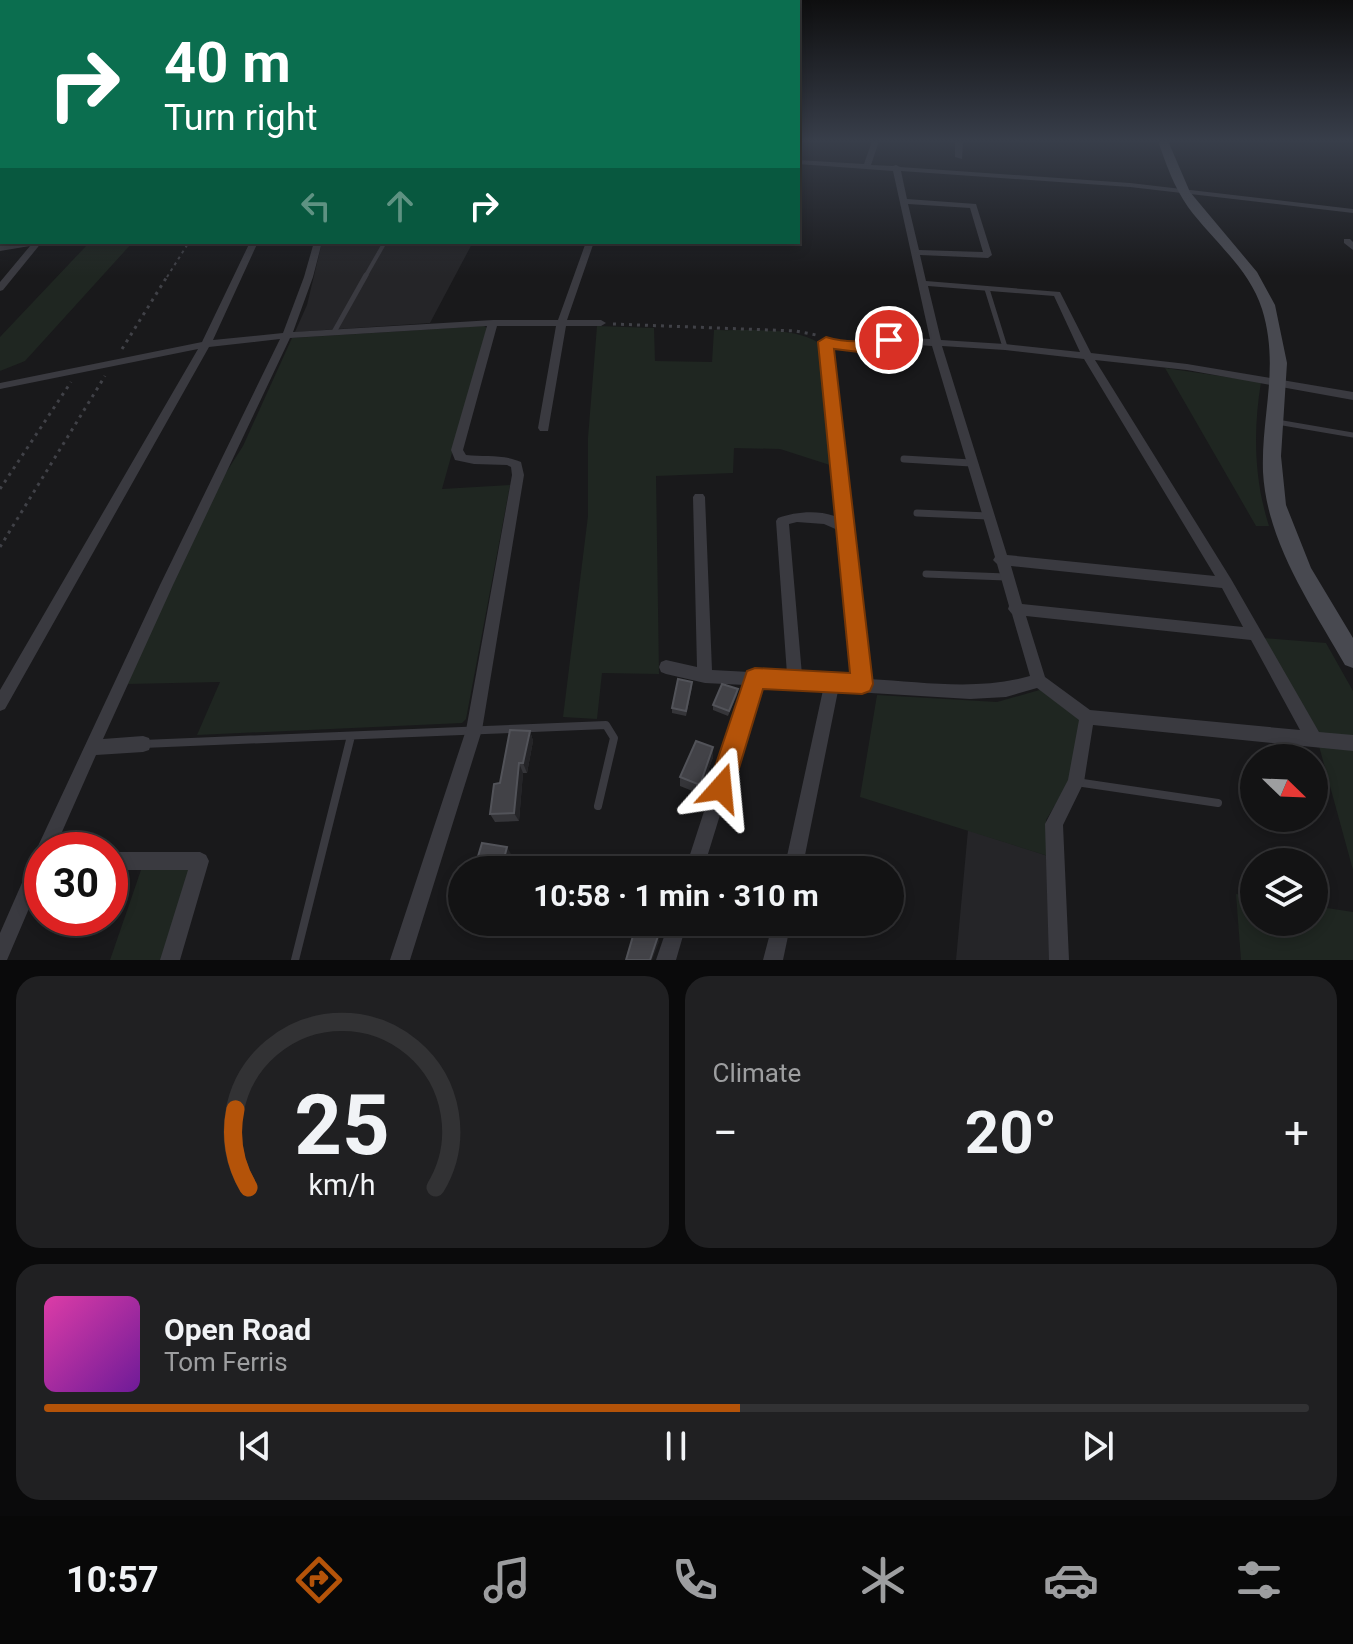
<!DOCTYPE html>
<html lang="en">
<head>
<meta charset="utf-8">
<style>
	:root { --surface:#131314; --page:#202022; --text:#f1f3f6; --muted:#9d9ea0; --line:#323234; --accent:#b45309 }
	body { margin:0; font-family:Roboto,sans-serif; background:var(--page); color:var(--text); height:100vh; display:flex; flex-direction:column; font-size:30px; white-space:nowrap }
	* { box-sizing:border-box; margin:0 }
	p { font-size:26px; color:var(--muted) }
	.icon { flex:none; width:44px; height:44px; fill:none; stroke:currentColor; stroke-width:2; stroke-linecap:round; stroke-linejoin:round }
	.map { position:relative; height:960px; overflow:hidden }
	.side { display:flex; flex-direction:column; gap:16px; padding:16px; background:#0a0a0b; flex:1 }
	.side>* { flex:none }
	.top-card { position:absolute; left:0px; top:0px; width:800px; height:244px; box-shadow:0 4px 12px #0003,0 0 0 2px var(--line); background:#0b6e4f; color:#fff; overflow:hidden }
	.needle { width:52px; rotate:113deg }
	.tools { position:absolute; left:1240px; top:744px; display:grid; gap:16px }
	.tools a { display:grid; place-items:center; width:88px; height:88px; border-radius:50%; background:var(--surface); box-shadow:0 4px 12px #0003,0 0 0 2px var(--line); font-size:40px }
	.speed { position:absolute; left:24px; top:832px; display:flex; gap:16px; font-size:40px; font-weight:700; text-align:center }
	.speed>* { display:grid; place-content:center; width:104px; height:104px; border-radius:50%; background:var(--surface); box-shadow:0 4px 12px #0003,0 0 0 2px var(--line); line-height:1 }
	.speed .limit { border:12px solid #d22; background:#fff; color:#111 }
	.pin { position:absolute; display:grid; place-items:center; width:68px; height:68px; color:#fff; margin:-34px; border:4px solid #fff; border-radius:50%; box-shadow:0 2px 8px #0007 }
	.me { position:absolute; width:88px; margin:-44px; rotate:18deg; stroke-linejoin:round; filter:drop-shadow(0 0 6px #0008) }
	.turn { display:flex; align-items:center; gap:28px; height:168px; padding:0 32px; font-size:36px }
	.turn .icon { width:104px; height:104px; stroke-width:2.5 }
	.turn b { display:block; font-size:56px; line-height:68px }
	.lanes { display:flex; align-items:center; height:76px; padding:0 32px; background:#0003; justify-content:center; gap:40px; direction:ltr }
	.lanes .off { opacity:.35 }
	.big { font-size:60px; font-weight:700; line-height:1.1 }
	.side .widget { flex:1; display:flex; flex-direction:column; justify-content:center; gap:12px; min-width:0; padding:0 28px; border-radius:24px; background:var(--page) }
	.side .dial { align-items:center; gap:0 }
	.dial svg { height:208px; overflow:visible; fill:none; stroke:var(--line); stroke-width:7; stroke-linecap:round; text-anchor:middle }
	.dial text { fill:var(--text); stroke:none }
	.song { display:flex; align-items:center; gap:24px }
	.cover { width:96px; height:96px; border-radius:12px; background:linear-gradient(135deg,hsl(320 70% 55%),hsl(280 70% 35%)) }
	.played { height:8px; border-radius:4px; background:linear-gradient(90deg,var(--accent) 55%,var(--line) 55%) }
	.keys { display:flex; justify-content:space-around; direction:ltr }
	.heat { display:flex; justify-content:space-between; align-items:center; font-size:44px; direction:ltr }
	.side .tiles { flex:1; display:grid; gap:16px; grid-template-columns:1fr 1fr }
	.widget:last-child { grid-column:span 2 }
	.trip { position:absolute; left:448px; top:856px; width:456px; height:80px; border-radius:40px; background:var(--surface); box-shadow:0 4px 12px #0003,0 0 0 2px var(--line); font-weight:700; line-height:80px; text-align:center }
	.dock { display:flex; height:128px; justify-content:space-around; align-items:center; background:#080808; color:var(--muted) }
	.dock .icon { width:56px; height:56px }
	.dock .on { color:var(--accent) }
	.dock b { font-size:36px; color:var(--text) }
	.map>svg:first-child { display:block }
	.built { fill:#252528 }
	.green { fill:#1f2621 }
	.lines { fill:none; stroke-linecap:round; stroke-linejoin:round }
	.path-far1 { stroke:#404147; stroke-width:2; stroke-dasharray:3 4; stroke-linecap:butt }
	.path { stroke:#404147; stroke-width:3; stroke-dasharray:3 5; stroke-linecap:butt }
	.lane-far3 { stroke:#3a3a40; stroke-width:4 }
	.lane-far2 { stroke:#3a3a40; stroke-width:5 }
	.lane-far1 { stroke:#3a3a40; stroke-width:7 }
	.lane { stroke:#3a3a40; stroke-width:8 }
	.street { fill:#3a3a40; fill-rule:evenodd }
	.secondary { fill:#484950; fill-rule:evenodd }
	.wall { fill:#353539 }
	.shaded-wall { fill:#242427 }
	.building { fill:#424247; stroke:#525359; stroke-width:2 }
	.route { fill:#b45309; stroke:#753606; stroke-width:2 }
</style>
</head>
<body>
<div class="map">
<svg width="1353" height="960" viewBox="0 0 1353 960">
	<rect width="100%" height="100%" fill="#19191b"/>
	<path class="built" d="M322,242H473L430,323L295,332L307,305Z
		M968,830L1048,856L1050,960H956Z"/>
	<path class="green" d="M104,242H133L25,361L0,371V337L87,245Z
		M484,326L487,328L442,489L510,485L466,719L462,723L197,735L220,682L127,684L213,493L243,446L292,338Z
		M597,326L654,328L655,361L712,362L714,330C743,331 799,326 821,345L833,466L780,449L734,448L733,473L656,476L659,674L602,673L597,719L563,717L588,516V438Z
		M1165,368L1261,382C1253,431 1254,479 1269,526H1256Z
		M1263,638L1326,643L1353,691V737L1320,734Z
		M1043,689L1080,720L1069,782L1046,820L1048,856L860,797L877,695L997,702Z
		M1319,746L1353,748V870Z
		M192,868L163,960H110L141,870Z
		M1236,894L1254,897V922H1314V906L1353,912V960H1241Z"/>
	<g class="lines">
		<path class="path-far1" d="M167,277L189,242"/>
		<path class="path" d="M613,324L796,331L816,335
			M122,349L168,275
			M0,489L71,382
			M0,547L105,376"/>
		<path class="lane-far3" d="M365,277L385,242"/>
		<path class="lane-far2" d="M987,289L1005,347
			M334,332L366,275
			M826,342L838,451
			M1277,422L1353,435"/>
		<path class="lane-far1" d="M838,449L846,528
			M904,459L971,463
			M917,513L988,516
			M926,574L1006,577"/>
		<path class="lane" d="M143,744L606,725L614,738L598,806
			M1076,782L1218,803
			M295,960L351,736"/>
		<path class="street" d="M872,141H879L871,165L893,166L896,165L900,167L1130,183L1353,209V213L1130,187L901,171L907,199L976,204L992,255L988,258L920,255L926,281L1060,292L1091,353L1187,364L1353,392V400L1187,370L1095,360L1231,579L1319,732L1353,735V751L1093,725L1084,782L1063,825L1069,960H1049L1045,824L1068,780L1079,720L1037,688L1006,697L970,699L838,691L802,870H784L823,690L760,686L703,870H685L745,685L705,683L666,674L661,672L659,667L661,662L666,660L697,667L693,497L695,494H703L705,497L712,670L787,674L776,521L778,518C800,510 835,508 852,528L869,679C923,682 978,691 1030,676L1012,614L1008,609L1009,606L997,564L993,560L995,557L932,346L890,343L867,351H848L822,344L821,342L826,339L848,345H866L889,337L930,339L893,171L798,164V160L864,164ZM908,204L970,208L983,252L919,250ZM928,286L1054,296L1080,352L1005,344L941,340ZM942,346L1005,350L1084,359L1215,576L1007,555ZM797,522L824,524L840,531L854,678L832,675H802L789,524ZM1011,566L1222,588L1243,627L1022,604ZM1026,616L1251,640L1300,730L1090,710L1045,677Z
			M955,141H963L962,159L955,157Z
			M0,182H2V186H0Z
			M1344,239H1350L1353,242V250L1344,243Z
			M21,242H42L3,290L0,291V282L30,246L0,251V245Z
			M250,242H258L213,340L283,333L304,277L314,242H322L313,277L293,332L493,320H558L586,242H594L567,320H601L606,323L601,326H566L548,431H540L538,428L556,326H497L463,450L466,455C485,457 503,454 521,462L524,475L482,730L410,960H390L466,730L512,475L511,467L507,465L474,464L455,460L451,450L487,326L290,338L173,585L103,739L143,736L149,738L151,744L149,750L143,752L96,755L54,850H42V878L7,960H0V933L39,844L160,585L280,339L209,347L5,709L0,711V690L198,349L0,389V383L202,342Z
			M110,852H200L206,855L209,861L180,960H160L188,870H110Z
			M669,922H687L676,960H656Z
			M773,922H791L783,960H763Z"/>
		<path class="secondary" d="M1158,141H1168L1190,192L1257,272L1275,305L1287,363L1281,456L1286,505L1311,568L1353,638V668L1345,665C1311,605 1267,543 1263,472C1261,415 1280,367 1262,309C1249,268 1213,241 1188,207C1174,187 1166,164 1158,141Z"/>
	</g>
	<path class="wall" d="M692,687L686,716L672,713V708Z
		M738,689L737,695L728,716L713,710V705Z
		M530,731L533,741L527,773H523L519,821L495,822L490,814L500,783Z
		M713,757L700,794L680,786V777Z"/>
	<path class="shaded-wall" d="M530,731L533,741L527,773L523,763Z
		M713,747V757L700,794V785Z
		M519,763L523,773L519,821L514,813Z
		M507,847L511,854L507,870H501Z
		M655,922H657L652,939L651,933Z
		M658,936L659,942L652,960H650Z"/>
	<path class="building" d="M678,679L692,682L686,711L672,708Z
		M722,684L738,689L729,711L713,705Z
		M510,730L530,731L523,763H519L514,813L490,814L494,784L500,783Z
		M696,741L713,747L700,785L680,777Z
		M482,843L507,847L501,870H474Z
		M637,922H655L651,933L658,936L650,960H626Z"/>
	<linearGradient id="sky" x2="0" y2="1"><stop stop-color="#0e0e0f"/><stop offset="0.51" stop-color="#383e4a"/><stop offset="1" stop-color="#383e4a" stop-opacity="0"/></linearGradient>
	<rect width="1353" height="276" fill="url(#sky)"/>
	<path class="route" d="M889,335L894,337V343L867,353L834,349L873,684L870,691L862,694L763,689L733,788L729,797L721,800L712,797L708,788L747,671L755,668L850,673L818,342L826,337C851,344 864,342 889,335Z"/>
</svg>
<div class="tools">
<a><svg class="needle" viewBox="-14 -14 28 28"><path d="M0-13l5 13h-10z" fill="#e53935"/><path d="M0 13l5-13h-10z" fill="#9d9ea0"/></svg></a>
<a><svg class="icon" aria-label="layers" viewBox="0 0 24 24"><path d="M12 4l9 5-9 5-9-5zM3 14l9 5 9-5"/></svg></a>
</div>
<div class="speed"><div class="limit">30</div></div>
<div class="pin" style="left:889px;top:340px;background:#d93025"><svg class="icon" aria-label="arrive" viewBox="0 0 24 24"><path d="M6 21V4h12l-3 4 3 4H6"/></svg></div>
<svg class="me" style="left:721px;top:788px" viewBox="-20 -20 40 40"><path d="M0-17L14 15 0 8-14 15z" fill="#b45309" stroke="#fff" stroke-width="4"/></svg>
<div class="trip">10:58 · 1 min · 310 m</div>
<div class="top-card">
<div class="turn"><svg class="icon" aria-label="right" viewBox="0 0 24 24"><path d="M7 20v-9h11M14 6l5 5-5 5"/></svg><div><b>40 m</b>Turn right</div></div>
<div class="lanes"><svg class="icon off" aria-label="left" viewBox="0 0 24 24"><path d="M17 20v-9H6M10 6l-5 5 5 5"/></svg><svg class="icon off" aria-label="ahead" viewBox="0 0 24 24"><path d="M12 20V5M6 11l6-6 6 6"/></svg><svg class="icon" aria-label="right" viewBox="0 0 24 24"><path d="M7 20v-9h11M14 6l5 5-5 5"/></svg></div>
</div>
</div>
<section class="side">
<div class="tiles">
<div class="widget dial"><svg viewBox="0 0 100 80">
<path d="M14 69A42 42 0 1 1 86 69"/>
<path d="M14 69A42 42 0 0 1 9 39" stroke="#b45309"/>
<text x="50" y="56" font-size="32" font-weight="700">25</text>
<text x="50" y="72" font-size="11">km/h</text>
</svg></div>
<div class="widget"><p>Climate</p>
<div class="heat"><a>−</a><b class="big">20°</b><a>+</a></div>
</div>
<div class="widget">
<div class="song"><i class="cover"></i><div><b>Open Road</b><p>Tom Ferris</p></div></div>
<div class="played"></div>
<div class="keys"><svg class="icon" aria-label="previous" viewBox="0 0 24 24"><path d="M18 5L8 12l10 7zM5 5v14"/></svg><svg class="icon" aria-label="pause" viewBox="0 0 24 24"><path d="M8 5v14M16 5v14"/></svg><svg class="icon" aria-label="next" viewBox="0 0 24 24"><path d="M6 5l10 7-10 7zM19 5v14"/></svg></div>
</div>
</div>
</section>
<nav class="dock">
<b>10:57</b>
<svg class="icon on" aria-label="directions" viewBox="0 0 24 24"><path d="M12 3l9 9-9 9-9-9zM9 14v-3h6M13 9l2 2-2 2"/></svg>
<svg class="icon" aria-label="music" viewBox="0 0 24 24"><path d="M9 18V5l10-2v13"/><circle cx="6" cy="18" r="3"/><circle cx="16" cy="16" r="3"/></svg>
<svg class="icon" aria-label="phone" viewBox="0 0 24 24"><path d="M5 4h4l2 5-3 2q2 4 5 5l2-3 5 2v4C11 20 4 13 5 4z"/></svg>
<svg class="icon" aria-label="climate" viewBox="0 0 24 24"><path d="M12 3v18M4 7l16 10M4 17L20 7"/></svg>
<svg class="icon" aria-label="car" viewBox="0 0 24 24"><path d="M5 17H2v-5l4-1 3-4h7l3 4 3 1v5h-3M9 17h6M6 11h13"/><circle cx="7" cy="17" r="2"/><circle cx="17" cy="17" r="2"/></svg>
<svg class="icon" aria-label="filters" viewBox="0 0 24 24"><path d="M4 7h16M4 17h16"/><circle cx="9" cy="7" r="2"/><circle cx="15" cy="17" r="2"/></svg>
</nav>
</body>
</html>
